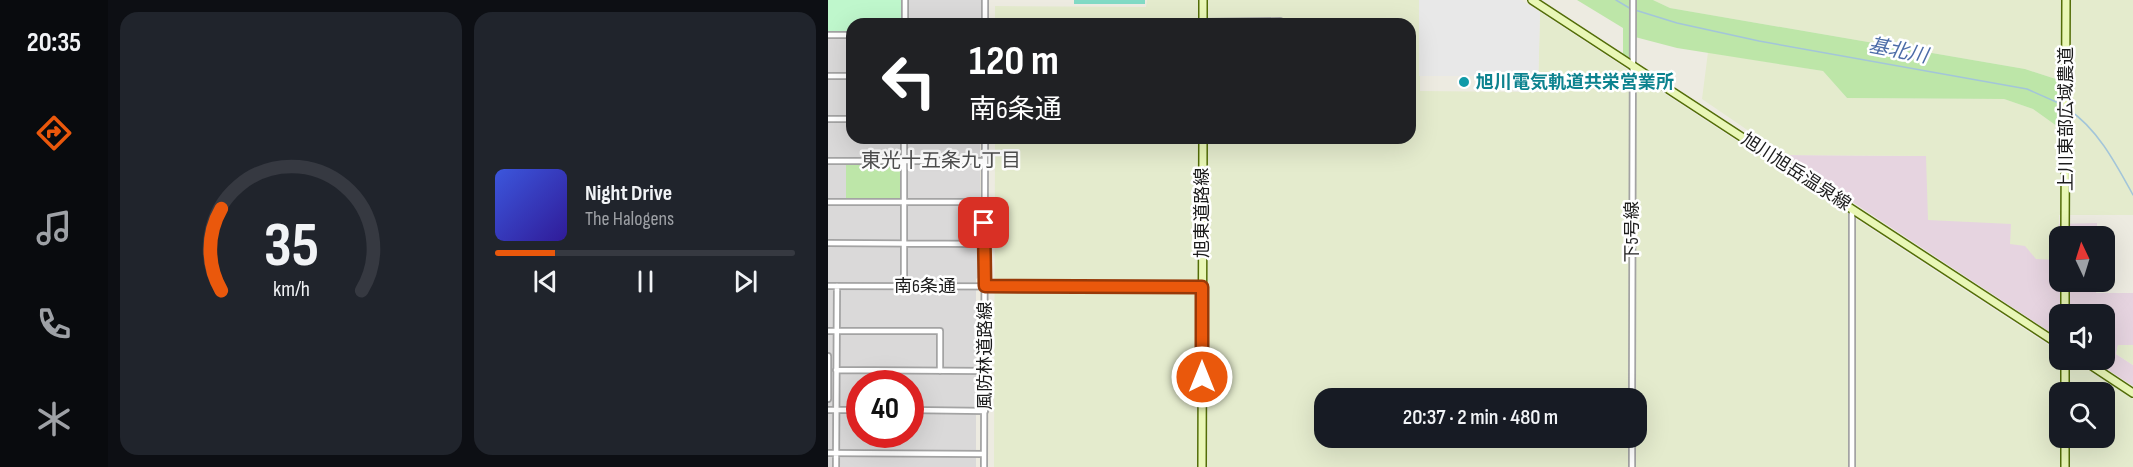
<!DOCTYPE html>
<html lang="en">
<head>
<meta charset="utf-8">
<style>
	:root { --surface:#171b24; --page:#20242c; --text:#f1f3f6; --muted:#9ea1a6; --line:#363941; --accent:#ea580c }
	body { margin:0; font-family:"Sofia Sans Condensed","Noto Sans JP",sans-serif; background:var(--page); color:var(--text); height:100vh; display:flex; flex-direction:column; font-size:22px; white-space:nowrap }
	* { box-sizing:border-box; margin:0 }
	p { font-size:20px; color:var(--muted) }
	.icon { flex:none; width:33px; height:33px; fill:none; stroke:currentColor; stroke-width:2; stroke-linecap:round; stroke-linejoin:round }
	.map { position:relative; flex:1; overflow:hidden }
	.sheet { display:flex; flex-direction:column; gap:12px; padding:12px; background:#0d0f14; width:720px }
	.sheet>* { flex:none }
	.guide { position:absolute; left:18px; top:18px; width:570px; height:126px; border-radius:18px; box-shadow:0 6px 24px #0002; background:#202124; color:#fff; overflow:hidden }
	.needle { width:39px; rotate:356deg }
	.fabs { position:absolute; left:1221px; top:226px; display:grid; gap:12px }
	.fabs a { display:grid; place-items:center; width:66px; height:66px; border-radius:12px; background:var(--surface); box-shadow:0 6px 24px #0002; font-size:30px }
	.speed { position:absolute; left:18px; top:370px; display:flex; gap:12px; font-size:30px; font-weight:700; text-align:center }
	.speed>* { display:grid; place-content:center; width:78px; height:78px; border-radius:50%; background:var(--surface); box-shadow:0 6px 24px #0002; line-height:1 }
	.speed .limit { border:9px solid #d22; background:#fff; color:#111 }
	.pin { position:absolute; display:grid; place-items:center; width:51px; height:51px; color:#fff; margin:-26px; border-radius:12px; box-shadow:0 3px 9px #0006 }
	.me { position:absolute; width:66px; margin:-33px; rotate:0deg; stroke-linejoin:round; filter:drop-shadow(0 0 4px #0008) }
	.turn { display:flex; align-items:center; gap:21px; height:126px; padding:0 24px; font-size:27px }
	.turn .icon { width:78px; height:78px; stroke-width:2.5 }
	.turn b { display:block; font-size:42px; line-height:51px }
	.sheet .tile { flex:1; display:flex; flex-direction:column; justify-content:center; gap:9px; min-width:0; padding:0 21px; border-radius:18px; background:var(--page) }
	.sheet .dial { align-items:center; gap:0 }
	.dial svg { height:156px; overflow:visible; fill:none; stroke:var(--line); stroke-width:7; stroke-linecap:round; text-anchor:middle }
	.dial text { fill:var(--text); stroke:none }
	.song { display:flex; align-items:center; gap:18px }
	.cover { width:72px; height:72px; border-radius:9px; background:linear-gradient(135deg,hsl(230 70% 55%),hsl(250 70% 35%)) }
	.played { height:6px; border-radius:3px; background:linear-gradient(90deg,var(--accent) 20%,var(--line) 20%) }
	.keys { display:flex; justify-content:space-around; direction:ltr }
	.sheet .tiles { flex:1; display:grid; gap:12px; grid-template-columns:repeat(2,1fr) }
	.trip { position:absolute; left:486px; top:388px; width:333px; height:60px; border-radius:18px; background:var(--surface); box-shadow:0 6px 24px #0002; font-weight:600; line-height:60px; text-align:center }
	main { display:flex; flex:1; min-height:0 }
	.menu { display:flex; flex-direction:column; width:108px; justify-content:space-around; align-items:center; background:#090b0e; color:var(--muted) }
	.menu .icon { width:42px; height:42px }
	.menu .selected { color:var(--accent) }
	.menu b { font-size:27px; color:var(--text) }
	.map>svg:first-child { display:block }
	.residential { fill:#dad9d9; fill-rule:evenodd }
	.industrial { fill:#e6d4e0 }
	.farmland { fill:#e4ebcd; fill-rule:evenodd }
	.grass { fill:#bde6a8 }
	.park { fill:#bff7cc }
	.pitch { fill:#81dac5 }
	.parking { fill:#e8e8e8 }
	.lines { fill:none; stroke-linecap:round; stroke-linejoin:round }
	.stream { stroke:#a3c5d9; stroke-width:1.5 }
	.street-casing { stroke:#a3a3a3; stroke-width:8 }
	.secondary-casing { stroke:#536d08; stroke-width:10 }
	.street { stroke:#fff; stroke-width:4.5 }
	.secondary { stroke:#e9f7b6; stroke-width:7 }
	.route-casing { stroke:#983908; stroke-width:15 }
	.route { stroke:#ea580c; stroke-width:10 }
	.culture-dot { fill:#0f9aa8; stroke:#fff; stroke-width:2 }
	.labels { text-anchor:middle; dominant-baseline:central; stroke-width:5; stroke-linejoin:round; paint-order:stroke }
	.culture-label { font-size:18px; font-weight:bold; fill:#0d838f; stroke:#fff; text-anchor:start }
	.street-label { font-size:18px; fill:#1c1c1c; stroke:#fff }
	.water-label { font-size:20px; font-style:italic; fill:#4c6ca7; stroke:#fff }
	.neighbourhood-label { font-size:20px; fill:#4f4f4f; stroke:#fff }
</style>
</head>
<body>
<main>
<nav class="menu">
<b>20:35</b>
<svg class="icon selected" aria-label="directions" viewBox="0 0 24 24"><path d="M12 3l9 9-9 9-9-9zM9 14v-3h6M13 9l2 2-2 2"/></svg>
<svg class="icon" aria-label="music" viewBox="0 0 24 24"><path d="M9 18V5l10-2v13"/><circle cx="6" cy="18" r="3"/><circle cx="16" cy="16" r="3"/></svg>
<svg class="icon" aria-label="phone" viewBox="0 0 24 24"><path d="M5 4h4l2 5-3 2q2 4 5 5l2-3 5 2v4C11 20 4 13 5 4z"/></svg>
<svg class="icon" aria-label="climate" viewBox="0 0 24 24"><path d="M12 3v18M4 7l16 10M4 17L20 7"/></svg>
</nav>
<section class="sheet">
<div class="tiles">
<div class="tile dial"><svg viewBox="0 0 100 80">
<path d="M14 69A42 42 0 1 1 86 69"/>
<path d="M14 69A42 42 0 0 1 14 27" stroke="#ea580c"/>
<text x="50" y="56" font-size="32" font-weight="700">35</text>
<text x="50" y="72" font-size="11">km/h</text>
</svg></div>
<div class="tile">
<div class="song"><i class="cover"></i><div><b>Night Drive</b><p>The Halogens</p></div></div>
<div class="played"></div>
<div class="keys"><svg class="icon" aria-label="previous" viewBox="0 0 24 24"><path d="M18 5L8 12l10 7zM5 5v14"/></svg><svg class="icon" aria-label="pause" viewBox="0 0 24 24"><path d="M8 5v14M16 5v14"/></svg><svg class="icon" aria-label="next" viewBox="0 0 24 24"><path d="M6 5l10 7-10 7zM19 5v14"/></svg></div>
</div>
</div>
</section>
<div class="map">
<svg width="1305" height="467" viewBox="0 0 1305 467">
	<rect width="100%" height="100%" fill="#edebe1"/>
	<path class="residential" d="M0,0H153V24H24V138H152V276L148,279V467H0ZM32,384H82V435H32Z"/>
	<path class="industrial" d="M953,155L1099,156L1183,224L1197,245L1230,259V224L1269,223V237H1232V282H1268V293H1305V345H1290L1288,354L1305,365V386L1265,360H1276V315H1232L1231,338Z"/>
	<path class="farmland" d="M319,0H591L592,91L710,92L712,12L1231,352L1232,360H1245L1305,399V467H166L167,138H582V24H167V6L318,7ZM1232,393H1276V438H1232ZM496,399H808V438H496Z
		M825,0H1305V215H1231L1230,260L1208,259L1197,246L1182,244L1183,224L1100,220L1098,156L956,155L874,99L880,52L995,71L1019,98L1176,99L1205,109L1233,129L1234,81L1197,69L842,8Z
		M1290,345H1305V365L1288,354Z"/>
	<path class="grass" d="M749,0H802L801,60L795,56V28Z
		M808,0H825L842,8L1197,69L1234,81L1233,129L1205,109L1176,99L1019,98L995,71L849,48L807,37Z
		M18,161H76V202H18Z"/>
	<path class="park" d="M0,0H74V24H24V32L0,33Z"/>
	<path class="pitch" d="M246,0H317V4H246Z"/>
	<path class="parking" d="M591,0H693L712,12L710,92L685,91V76H591Z"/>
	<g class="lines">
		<path class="stream" d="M788,0L803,9
			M807,10L849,23L931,41L1199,89L1235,105
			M1241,110C1270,129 1289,166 1305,195"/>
		<g class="street-casing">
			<path id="street" d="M157,0V24
				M375,22L452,21V24
				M77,24V0
				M0,35H24
				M0,76H24
				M0,119H24
				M0,161H156
				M0,202H157
				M0,243L156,244
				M0,286L374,287
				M76,286V138
				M0,331H112V371
				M0,356V399
				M8,370L157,371
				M804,399L805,0
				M0,410H32
				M82,410L157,411
				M0,453L156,454
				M8,467L9,286
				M156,467L157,138
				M804,467V438
				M1024,467V209"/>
		</g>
		<g class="secondary-casing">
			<path id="secondary" d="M704,0L1232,345
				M375,24V0
				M1237,237L1238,0
				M1237,315V282
				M1255,360L1305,393
				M1237,393V360
				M374,467L375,138
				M1237,467V438"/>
		</g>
		<use href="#street" class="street"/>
		<use href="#secondary" class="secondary"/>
	</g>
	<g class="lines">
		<g class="route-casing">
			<path id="route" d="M156,223L157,286L374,287V377"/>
		</g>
		<use href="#route" class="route"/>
	</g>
	<circle class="culture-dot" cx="636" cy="82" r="6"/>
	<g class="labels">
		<g class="culture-label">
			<text x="648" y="82">旭川電気軌道共栄営業所</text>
		</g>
		<g class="street-label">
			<text transform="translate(1238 119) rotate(-90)">上川東部広域農道</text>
			<text transform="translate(968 172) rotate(33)">旭川旭岳温泉線</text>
			<text transform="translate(374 213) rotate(-90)">旭東道路線</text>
			<text transform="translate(804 232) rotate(-90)">下5号線</text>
			<text x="97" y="286">南6条通</text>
			<text transform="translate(157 356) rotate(-90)">風防林道路線</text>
		</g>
		<g class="water-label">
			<text transform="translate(1070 51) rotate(11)">基北川</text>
		</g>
		<g class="neighbourhood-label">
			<text x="113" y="161">東光十五条九丁目</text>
		</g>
	</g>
</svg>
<div class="fabs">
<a><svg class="needle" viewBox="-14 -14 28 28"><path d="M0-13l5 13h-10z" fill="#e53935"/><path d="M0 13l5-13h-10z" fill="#9ea1a6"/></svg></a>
<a><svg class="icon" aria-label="sound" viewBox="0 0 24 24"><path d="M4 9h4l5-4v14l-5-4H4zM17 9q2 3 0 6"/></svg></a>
<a><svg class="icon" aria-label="search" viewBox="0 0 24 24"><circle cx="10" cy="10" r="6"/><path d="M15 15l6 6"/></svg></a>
</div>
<div class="speed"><div class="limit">40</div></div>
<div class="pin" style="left:156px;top:223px;background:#d93025"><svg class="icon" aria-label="arrive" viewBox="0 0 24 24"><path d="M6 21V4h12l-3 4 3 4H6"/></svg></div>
<svg class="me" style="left:374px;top:377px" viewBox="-20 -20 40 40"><circle r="17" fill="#ea580c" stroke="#fff" stroke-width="3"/><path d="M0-11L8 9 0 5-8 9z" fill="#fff"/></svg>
<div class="trip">20:37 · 2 min · 480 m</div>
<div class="guide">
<div class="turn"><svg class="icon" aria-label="left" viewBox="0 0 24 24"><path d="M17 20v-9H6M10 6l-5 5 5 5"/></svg><div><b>120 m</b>南6条通</div></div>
</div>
</div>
</main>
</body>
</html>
